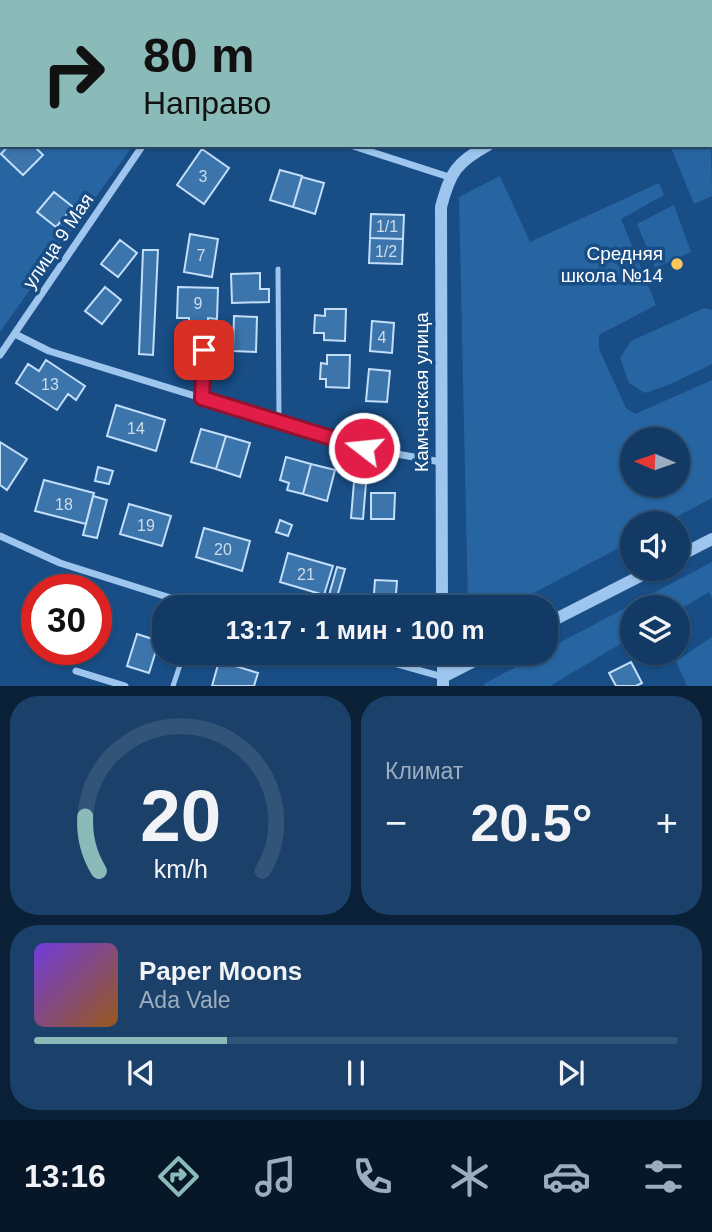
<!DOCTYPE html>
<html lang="ru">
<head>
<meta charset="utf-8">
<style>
	:root { --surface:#123a64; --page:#1b416a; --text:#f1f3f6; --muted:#9cadbf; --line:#315478; --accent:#8bbbb9 }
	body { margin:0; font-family:Arial,sans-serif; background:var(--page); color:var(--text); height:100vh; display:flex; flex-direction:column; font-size:26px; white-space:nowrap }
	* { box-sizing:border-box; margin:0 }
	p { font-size:23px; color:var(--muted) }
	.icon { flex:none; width:38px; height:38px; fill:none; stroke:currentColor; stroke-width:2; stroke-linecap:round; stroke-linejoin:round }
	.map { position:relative; height:686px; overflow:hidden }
	.details { display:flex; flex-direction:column; gap:10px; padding:10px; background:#0a2037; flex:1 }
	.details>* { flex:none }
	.top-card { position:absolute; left:0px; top:0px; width:712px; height:147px; box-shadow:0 2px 5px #0004,0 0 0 2px var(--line); background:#8bbbb9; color:#111; overflow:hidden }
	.needle { width:46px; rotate:272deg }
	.controls { position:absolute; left:620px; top:427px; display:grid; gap:14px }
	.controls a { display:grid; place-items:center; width:70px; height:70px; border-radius:50%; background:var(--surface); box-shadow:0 2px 5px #0004,0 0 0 2px var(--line); font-size:35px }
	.speed { position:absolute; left:21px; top:574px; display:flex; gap:14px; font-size:35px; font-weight:700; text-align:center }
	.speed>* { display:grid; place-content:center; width:91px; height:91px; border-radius:50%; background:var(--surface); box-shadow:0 2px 5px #0004,0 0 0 2px var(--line); line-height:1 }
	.speed .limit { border:10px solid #d22; background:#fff; color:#111 }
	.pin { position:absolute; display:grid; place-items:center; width:60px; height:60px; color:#fff; margin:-30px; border-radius:14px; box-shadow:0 4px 10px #0006 }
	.me { position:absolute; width:77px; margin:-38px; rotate:286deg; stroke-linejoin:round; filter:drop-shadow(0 0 5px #0008) }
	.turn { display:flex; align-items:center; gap:24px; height:147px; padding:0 28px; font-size:32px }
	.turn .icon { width:91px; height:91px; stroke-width:2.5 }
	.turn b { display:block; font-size:49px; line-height:60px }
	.big { font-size:52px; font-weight:700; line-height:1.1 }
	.details .widget { flex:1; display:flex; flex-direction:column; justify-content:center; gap:10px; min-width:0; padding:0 24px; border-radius:28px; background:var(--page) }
	.details .dial { align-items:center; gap:0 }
	.dial svg { height:182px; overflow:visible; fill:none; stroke:var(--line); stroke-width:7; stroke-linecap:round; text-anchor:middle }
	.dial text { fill:var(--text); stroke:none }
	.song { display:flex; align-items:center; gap:21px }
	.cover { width:84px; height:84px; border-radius:10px; background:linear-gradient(135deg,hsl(260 70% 55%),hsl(30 70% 35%)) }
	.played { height:7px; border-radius:4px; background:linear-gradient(90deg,var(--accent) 30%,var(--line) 30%) }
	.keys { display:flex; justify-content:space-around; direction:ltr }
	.heat { display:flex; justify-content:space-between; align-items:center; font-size:38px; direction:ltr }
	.details .tiles { flex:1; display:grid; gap:10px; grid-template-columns:1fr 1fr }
	.widget:last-child { grid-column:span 2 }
	.trip { position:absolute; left:152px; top:595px; width:406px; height:70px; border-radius:28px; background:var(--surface); box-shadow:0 2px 5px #0004,0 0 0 2px var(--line); font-weight:700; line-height:70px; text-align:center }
	.tabs { display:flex; height:112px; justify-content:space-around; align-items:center; background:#071728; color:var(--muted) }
	.tabs .icon { width:49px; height:49px }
	.tabs .current { color:var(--accent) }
	.tabs b { font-size:32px; color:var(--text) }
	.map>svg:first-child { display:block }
	.green { fill:#2665a2; fill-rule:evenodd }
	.building { fill:#3c74ac; stroke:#c2def9; stroke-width:2 }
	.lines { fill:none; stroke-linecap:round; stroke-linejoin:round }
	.service { stroke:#9dc5ed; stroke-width:5 }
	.minor { stroke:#9dc5ed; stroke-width:7 }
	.tertiary { stroke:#9dc5ed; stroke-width:12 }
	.route-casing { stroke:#92132f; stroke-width:18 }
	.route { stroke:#e11d48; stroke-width:12 }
	.poi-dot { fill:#ffc658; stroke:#184d85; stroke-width:2.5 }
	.labels { text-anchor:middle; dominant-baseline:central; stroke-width:7; stroke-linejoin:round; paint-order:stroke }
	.number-label { font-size:16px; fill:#cedcea }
	.street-label { font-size:19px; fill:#fff; stroke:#184d85 }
	.poi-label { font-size:19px; fill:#fff; stroke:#184d85; text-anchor:end }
</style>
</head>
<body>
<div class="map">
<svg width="712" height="686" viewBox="0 0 712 686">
	<rect width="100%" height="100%" fill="#184d85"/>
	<path class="green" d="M0,0L124,2H2V145H133L0,332Z
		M146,0H450L451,2H147Z
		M711,132L712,196L694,204L670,145H710Z
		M500,176L530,242L659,183L664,195L621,219L656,305L599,335V349L626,408L635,414L712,380V498L665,523H632V541L507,607H468L459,197ZM677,439V485H632V439Z
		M674,205L691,252L655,268L637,224Z
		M704,308L712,310V364L671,384L645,393L629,383L620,358L631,341Z
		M712,562V598L709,592L677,611V607H632V637L550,686H484V684L542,653H546V650Z
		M712,637V686H687L676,661Z"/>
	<path class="building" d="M9,145H33L43,155L23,175L1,154Z
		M202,149L229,168L204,204L177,185Z
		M280,170L302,176L293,207L270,200Z
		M302,177L324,183L315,214L293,207Z
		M54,192L73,207L56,227L37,212Z
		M371,214L404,215L403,239L370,238Z
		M190,234L218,239L212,277L184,272Z
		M370,238L403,239L402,264L369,263Z
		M120,240L137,253L118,277L101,264Z
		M143,250H158L153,355L139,354Z
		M260,273V289H269V302L232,303L231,274Z
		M105,287L121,300L102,324L85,311Z
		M178,287L218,288L217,319L208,318V332L189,331V318H177Z
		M325,309H346L345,341L324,340V333H314L315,315L325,316Z
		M234,316L257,317L256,352L233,351Z
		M372,321L394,323L392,353L370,351Z
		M327,355H350L349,388L326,387V379H320L321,363L327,364Z
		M46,360L85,386L76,400L68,394L57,410L16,383L28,364L39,371Z
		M369,369L390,371L387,402L366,401Z
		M116,405L165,420L156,451L107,436Z
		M201,429L226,436L216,469L191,462Z
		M226,436L250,443L240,477L216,469Z
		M0,442L27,459L7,490L0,485Z
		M286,457L311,464L303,494L287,490L289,483L280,480Z
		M311,464L335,470L327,501L303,494Z
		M98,467L113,471L109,484L95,481Z
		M355,470L367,471L363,519L351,518Z
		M44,480L94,493L86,524L35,511Z
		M371,493H395L394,519H371Z
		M93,496L107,500L97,538L83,535Z
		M129,504L171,516L162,546L120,534Z
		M280,520L292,525L288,536L276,532Z
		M204,528L250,541L242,571L196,557Z
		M288,553L333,566L324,595L280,582Z
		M337,567L345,569L337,597L329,595Z
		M375,580L397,581L395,607H373Z
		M137,634L159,641L149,673L127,666Z
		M219,661L258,673L254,686H212Z
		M631,662L642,683L636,686H616L609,673Z"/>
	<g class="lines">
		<path class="service" d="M646,0L647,2
			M536,2L540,0
			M278,269L279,423
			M202,398L203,350
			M173,686L184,653"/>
		<path class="minor" d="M350,145L449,177
			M15,334L49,351L364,448L441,462
			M0,355L143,145
			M0,536L60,563L199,607
			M358,653L443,677
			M76,671L125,686"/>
		<path class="tertiary" d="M710,29H712
			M677,557L712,539
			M442,607L441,207C450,172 457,162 488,145
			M546,624L654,569
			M443,653V686
			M443,677L490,653"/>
	</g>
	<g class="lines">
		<g class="route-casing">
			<path id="route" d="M204,350L202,398L364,448"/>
		</g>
		<use href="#route" class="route"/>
	</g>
	<circle class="poi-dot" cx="677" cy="264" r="7"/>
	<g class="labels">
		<g class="number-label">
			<text x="203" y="176">3</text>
			<text x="387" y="226">1/1</text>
			<text x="386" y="251">1/2</text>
			<text x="201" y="255">7</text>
			<text x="198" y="303">9</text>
			<text x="382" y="337">4</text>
			<text x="50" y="384">13</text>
			<text x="136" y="428">14</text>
			<text x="64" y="504">18</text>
			<text x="146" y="525">19</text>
			<text x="223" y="549">20</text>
			<text x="306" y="574">21</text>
		</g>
		<g class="street-label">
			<text transform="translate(58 241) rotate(-56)">улица 9 Мая</text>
			<text transform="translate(421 392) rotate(-90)">Камчатская улица</text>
		</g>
		<g class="poi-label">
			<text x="663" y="253">Средняя<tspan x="663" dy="22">школа №14</tspan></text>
		</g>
	</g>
</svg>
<div class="controls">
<a><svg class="needle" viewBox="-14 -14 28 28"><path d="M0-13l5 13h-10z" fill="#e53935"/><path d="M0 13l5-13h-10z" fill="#9cadbf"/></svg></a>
<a><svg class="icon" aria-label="sound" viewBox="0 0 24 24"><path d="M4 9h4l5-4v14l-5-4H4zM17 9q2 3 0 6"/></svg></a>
<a><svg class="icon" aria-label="layers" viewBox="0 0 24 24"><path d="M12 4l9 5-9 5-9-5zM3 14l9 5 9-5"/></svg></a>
</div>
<div class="speed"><div class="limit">30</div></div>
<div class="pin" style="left:204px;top:350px;background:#d93025"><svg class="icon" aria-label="arrive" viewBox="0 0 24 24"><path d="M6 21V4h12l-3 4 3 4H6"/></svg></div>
<svg class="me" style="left:364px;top:448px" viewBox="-20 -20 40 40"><circle r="17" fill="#e11d48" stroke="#fff" stroke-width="3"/><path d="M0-11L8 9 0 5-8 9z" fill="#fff"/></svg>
<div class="trip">13:17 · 1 мин · 100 m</div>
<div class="top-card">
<div class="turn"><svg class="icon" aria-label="right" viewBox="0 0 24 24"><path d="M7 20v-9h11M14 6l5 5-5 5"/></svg><div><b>80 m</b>Направо</div></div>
</div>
</div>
<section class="details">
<div class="tiles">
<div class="widget dial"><svg viewBox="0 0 100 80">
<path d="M14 69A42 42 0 1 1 86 69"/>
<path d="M14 69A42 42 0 0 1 8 45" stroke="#8bbbb9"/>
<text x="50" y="56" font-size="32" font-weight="700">20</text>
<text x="50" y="72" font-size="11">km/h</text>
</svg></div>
<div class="widget"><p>Климат</p>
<div class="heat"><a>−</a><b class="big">20.5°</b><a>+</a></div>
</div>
<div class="widget">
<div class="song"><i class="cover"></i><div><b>Paper Moons</b><p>Ada Vale</p></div></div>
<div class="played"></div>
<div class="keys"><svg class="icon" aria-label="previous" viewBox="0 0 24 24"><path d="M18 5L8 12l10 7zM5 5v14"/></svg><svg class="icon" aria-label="pause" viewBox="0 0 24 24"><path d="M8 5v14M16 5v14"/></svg><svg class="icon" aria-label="next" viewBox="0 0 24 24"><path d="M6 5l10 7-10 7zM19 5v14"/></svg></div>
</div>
</div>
</section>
<nav class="tabs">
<b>13:16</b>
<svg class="icon current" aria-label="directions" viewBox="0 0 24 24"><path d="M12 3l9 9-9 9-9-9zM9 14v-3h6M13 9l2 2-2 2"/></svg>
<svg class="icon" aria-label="music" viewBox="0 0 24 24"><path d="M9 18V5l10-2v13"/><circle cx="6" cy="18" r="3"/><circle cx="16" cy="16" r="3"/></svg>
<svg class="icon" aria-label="phone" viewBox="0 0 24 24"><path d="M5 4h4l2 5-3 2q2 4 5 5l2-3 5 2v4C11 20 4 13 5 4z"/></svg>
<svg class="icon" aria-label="climate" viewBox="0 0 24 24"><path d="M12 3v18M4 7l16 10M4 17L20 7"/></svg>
<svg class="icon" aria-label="car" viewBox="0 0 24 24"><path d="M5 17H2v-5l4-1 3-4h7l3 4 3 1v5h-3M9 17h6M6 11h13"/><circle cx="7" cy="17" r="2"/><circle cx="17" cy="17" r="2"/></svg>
<svg class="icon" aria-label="filters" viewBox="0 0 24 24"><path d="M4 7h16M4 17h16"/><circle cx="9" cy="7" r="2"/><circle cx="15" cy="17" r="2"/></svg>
</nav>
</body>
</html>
